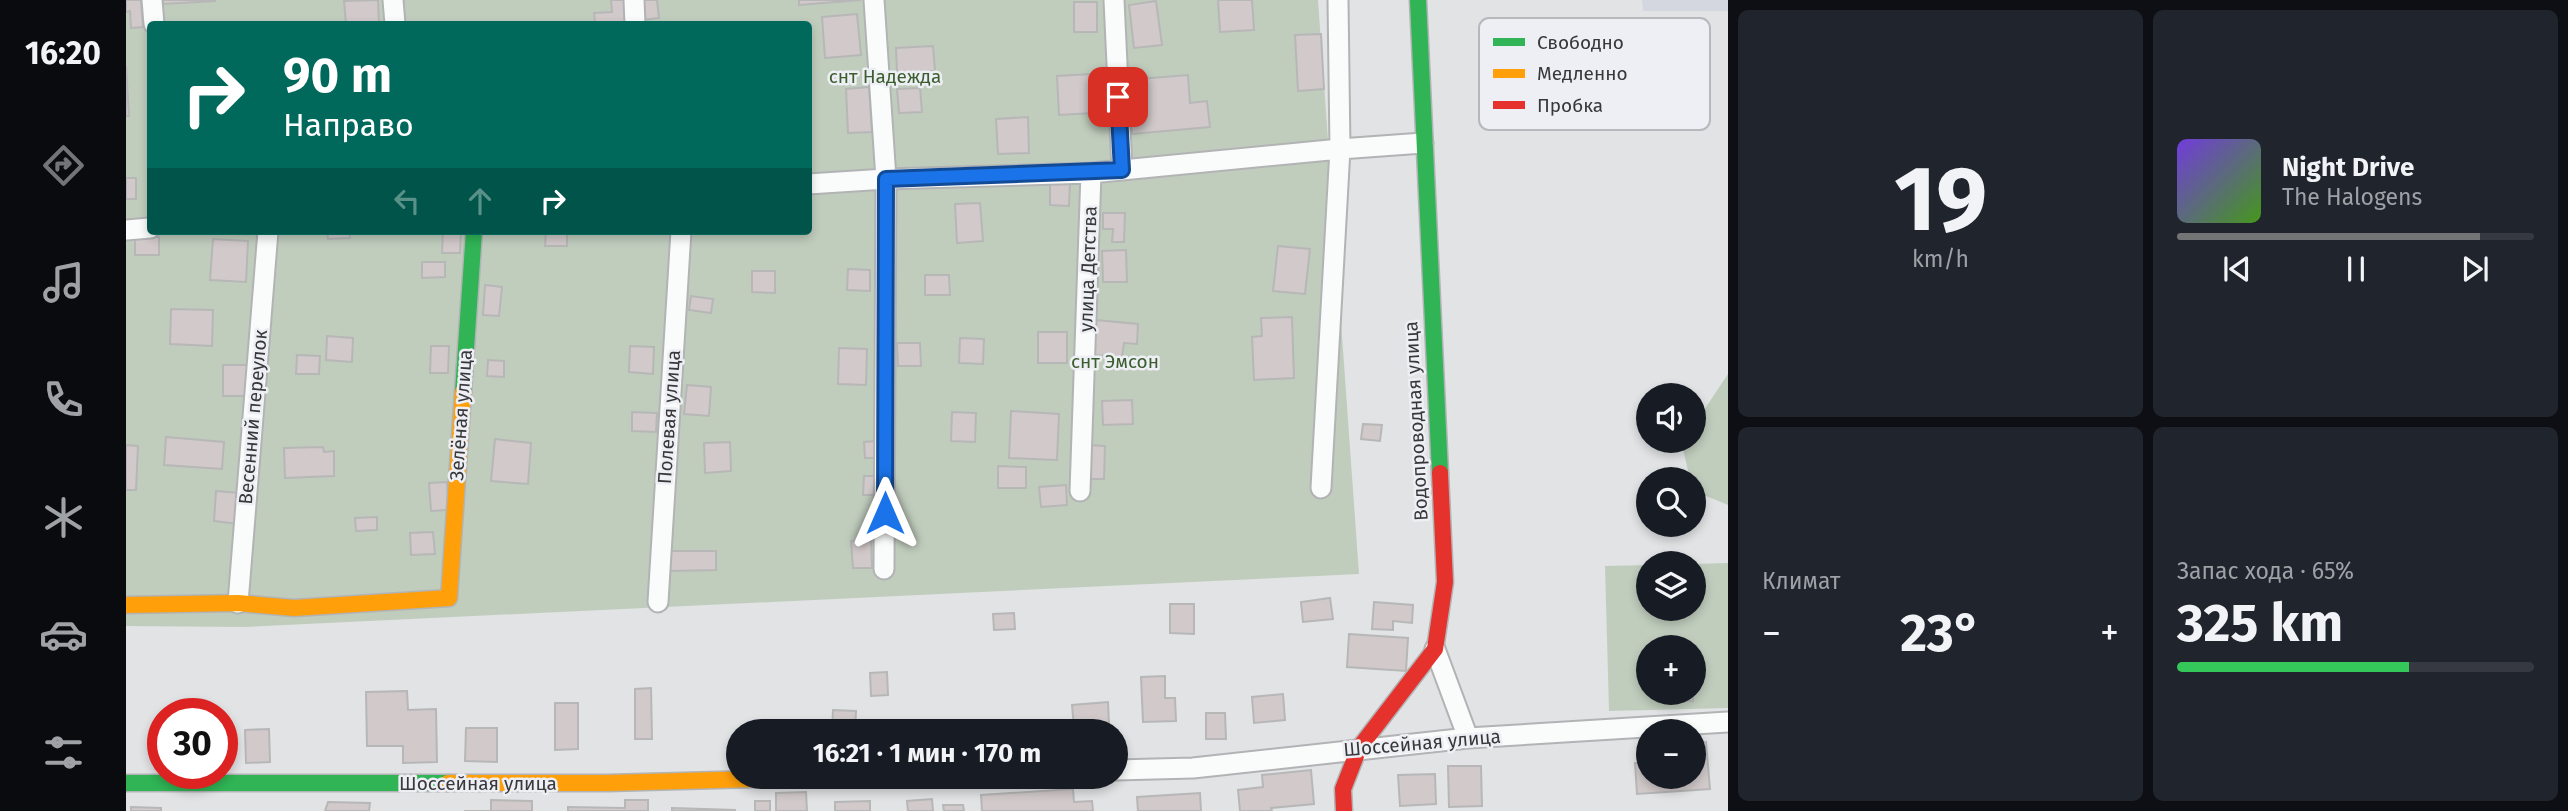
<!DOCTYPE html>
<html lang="ru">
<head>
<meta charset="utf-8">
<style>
	:root { --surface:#171b24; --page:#20242c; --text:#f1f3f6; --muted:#9ea1a6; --line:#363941; --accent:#737476 }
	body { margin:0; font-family:"Fira Sans",sans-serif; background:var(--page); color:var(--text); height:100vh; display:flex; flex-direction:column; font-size:26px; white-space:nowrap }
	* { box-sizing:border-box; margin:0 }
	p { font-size:23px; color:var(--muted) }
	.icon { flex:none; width:38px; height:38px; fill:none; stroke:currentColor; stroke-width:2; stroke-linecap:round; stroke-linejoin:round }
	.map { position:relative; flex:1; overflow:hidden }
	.sheet { display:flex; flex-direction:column; gap:10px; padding:10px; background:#0d0f14; width:840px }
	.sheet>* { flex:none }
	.banner { position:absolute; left:21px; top:21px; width:665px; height:214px; border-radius:7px; box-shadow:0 4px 10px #0003; background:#00695c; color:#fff; overflow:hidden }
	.controls { position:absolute; left:1510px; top:383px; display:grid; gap:14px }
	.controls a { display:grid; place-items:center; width:70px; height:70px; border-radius:50%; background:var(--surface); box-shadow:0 4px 10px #0003; font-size:35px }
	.speed { position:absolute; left:21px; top:698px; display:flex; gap:14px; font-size:35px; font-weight:700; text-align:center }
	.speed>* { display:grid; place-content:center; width:91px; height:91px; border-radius:50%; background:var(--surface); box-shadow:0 4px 10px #0003; line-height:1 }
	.speed .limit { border:10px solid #d22; background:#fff; color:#111 }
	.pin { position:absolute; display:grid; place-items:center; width:60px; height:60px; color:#fff; margin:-30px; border-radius:14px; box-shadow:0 4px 10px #0006 }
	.me { position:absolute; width:77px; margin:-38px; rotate:0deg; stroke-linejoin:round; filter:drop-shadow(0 0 5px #0008) }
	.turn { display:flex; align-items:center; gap:24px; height:147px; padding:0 21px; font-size:32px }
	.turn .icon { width:91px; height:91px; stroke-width:2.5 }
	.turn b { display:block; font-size:49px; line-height:60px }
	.lanes { display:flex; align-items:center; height:66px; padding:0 21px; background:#0003; justify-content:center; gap:35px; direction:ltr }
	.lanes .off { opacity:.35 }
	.big { font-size:52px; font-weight:700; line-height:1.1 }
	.sheet .widget { flex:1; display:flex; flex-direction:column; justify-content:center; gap:10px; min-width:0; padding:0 24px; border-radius:10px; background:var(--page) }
	.sheet .dial { align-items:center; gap:0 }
	.dial b { font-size:91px; line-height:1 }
	.song { display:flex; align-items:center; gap:21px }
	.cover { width:84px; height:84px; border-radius:10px; background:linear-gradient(135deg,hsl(260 70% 55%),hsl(100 70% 35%)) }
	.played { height:7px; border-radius:4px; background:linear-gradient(90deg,var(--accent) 85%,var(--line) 85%) }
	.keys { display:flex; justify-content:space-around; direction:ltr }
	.heat { display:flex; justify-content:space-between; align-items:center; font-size:38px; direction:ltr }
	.charge { height:10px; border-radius:5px; background:linear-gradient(90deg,#34c759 65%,var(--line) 0) }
	.sheet .tiles { flex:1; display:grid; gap:10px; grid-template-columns:repeat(2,1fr) }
	.trip { position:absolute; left:600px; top:719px; width:402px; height:70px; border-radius:35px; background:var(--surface); box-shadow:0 4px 10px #0003; font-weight:700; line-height:70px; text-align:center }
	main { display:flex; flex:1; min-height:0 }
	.tab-bar { display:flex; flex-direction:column; width:126px; justify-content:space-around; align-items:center; background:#090b0e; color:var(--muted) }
	.tab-bar .icon { width:49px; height:49px }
	.tab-bar .on { color:var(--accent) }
	.tab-bar b { font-size:32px; color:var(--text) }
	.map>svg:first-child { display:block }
	.built { fill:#d4d7df }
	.green { fill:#c0cdbd; fill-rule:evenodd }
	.building { fill:#d1c9ca; stroke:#b7b7b8; stroke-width:2 }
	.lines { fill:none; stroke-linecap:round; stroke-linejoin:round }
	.street-casing { stroke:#b2b3b5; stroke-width:23 }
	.fast-casing { stroke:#b2b3b5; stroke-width:19 }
	.slow-casing { stroke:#b2b3b5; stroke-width:19 }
	.jam-casing { stroke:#b2b3b5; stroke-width:19 }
	.street { stroke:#fafbfb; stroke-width:19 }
	.fast { stroke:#30b455; stroke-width:16 }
	.slow { stroke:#ff9f0a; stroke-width:16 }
	.jam { stroke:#e5322d; stroke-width:16 }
	.route-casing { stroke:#114b97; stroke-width:18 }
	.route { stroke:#1a73e8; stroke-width:12 }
	.labels { text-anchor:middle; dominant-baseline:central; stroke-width:5; stroke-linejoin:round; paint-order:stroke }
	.park-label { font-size:19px; fill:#3c5d2e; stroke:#edeff4 }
	.street-label { font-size:19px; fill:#38383b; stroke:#edeff4 }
	.key { fill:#edeff4; stroke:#b7b8bc; stroke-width:2 }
	.key-label { font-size:19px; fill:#38383b }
</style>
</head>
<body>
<main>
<nav class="tab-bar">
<b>16:20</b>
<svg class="icon on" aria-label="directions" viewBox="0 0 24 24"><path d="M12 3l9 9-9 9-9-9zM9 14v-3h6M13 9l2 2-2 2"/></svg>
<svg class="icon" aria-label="music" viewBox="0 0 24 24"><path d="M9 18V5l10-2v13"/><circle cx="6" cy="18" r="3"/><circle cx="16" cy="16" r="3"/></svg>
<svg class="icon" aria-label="phone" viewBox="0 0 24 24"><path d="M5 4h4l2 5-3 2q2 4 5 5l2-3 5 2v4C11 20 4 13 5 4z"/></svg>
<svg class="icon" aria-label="climate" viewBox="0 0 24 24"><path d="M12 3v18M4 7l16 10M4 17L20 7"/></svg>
<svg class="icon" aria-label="car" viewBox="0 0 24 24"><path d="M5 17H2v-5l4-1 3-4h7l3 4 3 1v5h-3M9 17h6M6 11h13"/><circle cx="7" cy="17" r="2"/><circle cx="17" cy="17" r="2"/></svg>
<svg class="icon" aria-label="filters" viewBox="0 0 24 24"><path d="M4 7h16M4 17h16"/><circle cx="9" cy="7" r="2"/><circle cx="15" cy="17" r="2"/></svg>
</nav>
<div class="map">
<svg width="1602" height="811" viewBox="0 0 1602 811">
	<rect width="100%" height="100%" fill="#e1e3e5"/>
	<path class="built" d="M1516,0H1602V11H1517Z"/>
	<path class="green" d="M0,0H1192L1233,574L118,627L0,626ZM24,24H682V231H24Z
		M1602,374V505L1568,491V480L1564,479L1556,445L1558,441H1568V425Z
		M1602,563V708L1483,711L1479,566L1522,565V609H1568V564ZM1522,648H1568V693H1522Z"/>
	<path class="building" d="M0,0H15L17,27L5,28L4,11L0,12Z
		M37,0H89V1L37,4Z
		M252,0L253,24H220L218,1Z
		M485,0H501L503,24H469L468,13L486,12Z
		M515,0H531L533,18L518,20Z
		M673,0H735L673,5Z
		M1092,0H1126L1128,30L1094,32Z
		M1030,1L1036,45L1008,48L1003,5Z
		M948,2H971V32H948Z
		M731,14L735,55L699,58L696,17Z
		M1195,34L1198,89L1172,91L1169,35Z
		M807,46L809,71L771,73L770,48Z
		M0,66L3,116H0Z
		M983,73L985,112L933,115L931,76Z
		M1062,75L1064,103L1081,101L1084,127L1006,134L1001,80Z
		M743,87L746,132L722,133L720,89Z
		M794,88L796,112L773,113L771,89Z
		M902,117L903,153L872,154L870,119Z
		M0,178H10V199H0Z
		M924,183L944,184L943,206L924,205Z
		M854,203L857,241L831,243L829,204Z
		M977,213H999L998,242H986L987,229H977Z
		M201,231H223L224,238L202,239Z
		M317,231H335L334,253H316Z
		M420,231H441V246H419Z
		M9,236L33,237V255H9Z
		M87,239L122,241L120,282L84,280Z
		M1152,246L1184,249L1179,294L1147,291Z
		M1000,250L1001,282H977L976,251Z
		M296,262H319V277L296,278Z
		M722,269L744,270V291L721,290Z
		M626,271H649V293L626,292Z
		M799,275H823L824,295H799Z
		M359,285L376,287L373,316L357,315Z
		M565,296L587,299L585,313L563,310Z
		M45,309L87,310L86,346L44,344Z
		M1166,317L1168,378L1128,380L1126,337L1136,336L1135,318Z
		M970,320L1012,324L1011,344L998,343L996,357L968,355Z
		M912,332H941V363H912Z
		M201,336L227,338L226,362L200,360Z
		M834,338L858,339L857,364L833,363Z
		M771,343H794L795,366H772Z
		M305,346H323L322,373H304Z
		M504,346L528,347L527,374L503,372Z
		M713,348L741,349L740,385L712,384Z
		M171,355L194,356L193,374H170Z
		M362,360L378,361V377L361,376Z
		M97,365H123L124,396H97Z
		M561,385L585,387L583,416L558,414Z
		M1006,400L1007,424L977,425L976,401Z
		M885,411L933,414L931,460L883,458Z
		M506,412L531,413L530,432L506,431Z
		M826,412L850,413L849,442L825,441Z
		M1237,424L1256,425L1254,441L1235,439Z
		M40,437L98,442L96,469L38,465Z
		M369,439L405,443L402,484L365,481Z
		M750,441L751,458H739L738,442Z
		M604,442L605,471L579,473L578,443Z
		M0,445L12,446L10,490H0Z
		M963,445L979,446L978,479H963Z
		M197,447L198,452L208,451V476L159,478L158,448Z
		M872,466L900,467V488H872Z
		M738,476H752V495H737Z
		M321,482L323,510L305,511L303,483Z
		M940,485L941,505L915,507L913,487Z
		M90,491L114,493L112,524L88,521Z
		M251,517V530L230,531L229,518Z
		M307,532L309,554L285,555L284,533Z
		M745,540L746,568H727L725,541Z
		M543,551H590V570L544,571Z
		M1204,598L1207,619L1177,622L1175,602Z
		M1248,602L1287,605L1286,623L1267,621V630L1246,629Z
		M1044,604H1068V634L1044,633Z
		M888,613L889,629L868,630L867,614Z
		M1223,634L1282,638L1280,671L1221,667Z
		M761,672L762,695L745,696L744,673Z
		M1039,676V698H1049L1050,721L1017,722L1015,677Z
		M525,688L526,739H509V689Z
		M281,691L282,710L310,709L311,762L277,763V746H241L240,692Z
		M1567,693V701H1546V694H1533Z
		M1157,694L1159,720L1128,723L1126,697Z
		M982,702L983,725L948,728L946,705Z
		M429,703H452V749L429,750Z
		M707,710L730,711L729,732H706Z
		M1080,713H1099L1100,739H1080Z
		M679,722H699L700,732H680Z
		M340,728H371V762L339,761Z
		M143,729L144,762L120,763L119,730Z
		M1580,742L1584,789L1511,794L1509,763L1522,762V777H1568V743Z
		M1322,766H1355L1356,806L1323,807Z
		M1185,770L1188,804L1145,808L1146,811H1114L1112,790L1137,787L1136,775Z
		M1309,774L1310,804L1274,806L1272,775Z
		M947,789L948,802L966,801L967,811H856L855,795Z
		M680,792L681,811H650V793Z
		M1074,793L1075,811H1012L1011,797Z
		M806,799L807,811H782L781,801Z
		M365,800L406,801V811H338H365Z
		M499,800H522V811H442V807L499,808Z
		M629,801H644V811H629Z
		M744,801V811H709V802Z
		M202,802L244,803L243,811H199Z
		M817,805H837L838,811H818Z
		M5,807L35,808V811H5Z
		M546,808L609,810V811H546Z"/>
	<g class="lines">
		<g class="street-casing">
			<path id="street" d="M26,0L28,24
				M267,0L269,24
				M508,0L509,24
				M748,0L760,179L758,569
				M988,0L996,170
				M682,184L760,179L965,173L1214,149L1297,143
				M0,230L24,228
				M1195,488L1214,149L1212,0
				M954,491L965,173
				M532,602L555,231
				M112,603L142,231
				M1309,649L1342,738
				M990,770L1067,768L1342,738L1602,722"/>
		</g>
		<g class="fast-casing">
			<path id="fast" d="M1292,0L1314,473
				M337,392L348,231
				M0,783H322"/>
		</g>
		<g class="slow-casing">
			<path id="slow" d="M0,605L112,603L168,608L323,598L337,392
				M322,783H482L704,777"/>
		</g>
		<g class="jam-casing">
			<path id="jam" d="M1218,811L1217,789L1233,748L1309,649L1319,582L1314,473"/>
		</g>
		<use href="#street" class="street"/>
		<use href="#fast" class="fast"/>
		<use href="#slow" class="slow"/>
		<use href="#jam" class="jam"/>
	</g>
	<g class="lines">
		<g class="route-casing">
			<path id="route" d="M759,513L760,179L996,170L992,97"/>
		</g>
		<use href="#route" class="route"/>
	</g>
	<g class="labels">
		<g class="park-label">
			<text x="759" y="76">снт Надежда</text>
			<text x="989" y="361">снт Эмсон</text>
		</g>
		<g class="street-label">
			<text transform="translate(962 269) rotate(-88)">улица Детства</text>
			<text transform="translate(335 415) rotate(-86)">Зелёная улица</text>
			<text transform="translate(127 417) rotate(-85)">Весенний переулок</text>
			<text transform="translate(543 417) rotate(-86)">Полевая улица</text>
			<text transform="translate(1290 421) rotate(-93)">Водопроводная улица</text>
			<text transform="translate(1296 743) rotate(-5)">Шоссейная улица</text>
			<text x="352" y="783">Шоссейная улица</text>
		</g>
	</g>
	<rect x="1353" y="18" width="231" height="112" rx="10" class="key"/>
	<rect x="1367" y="38" width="32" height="8" fill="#30b455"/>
	<rect x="1367" y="69" width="32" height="9" fill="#ff9f0a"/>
	<rect x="1367" y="101" width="32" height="8" fill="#e5322d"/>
	<g class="key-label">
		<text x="1411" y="49">Свободно</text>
		<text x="1411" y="80">Медленно</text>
		<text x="1411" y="112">Пробка</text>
	</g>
</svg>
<div class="controls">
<a><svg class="icon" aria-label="sound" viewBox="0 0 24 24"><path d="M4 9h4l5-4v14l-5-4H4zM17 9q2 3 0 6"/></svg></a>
<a><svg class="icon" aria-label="search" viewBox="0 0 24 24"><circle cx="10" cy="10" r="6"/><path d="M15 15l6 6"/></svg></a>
<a><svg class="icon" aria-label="layers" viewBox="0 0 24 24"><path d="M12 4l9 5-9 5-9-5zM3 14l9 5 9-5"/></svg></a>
<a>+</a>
<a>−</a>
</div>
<div class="speed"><div class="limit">30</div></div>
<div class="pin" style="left:992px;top:97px;background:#d93025"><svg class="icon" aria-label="arrive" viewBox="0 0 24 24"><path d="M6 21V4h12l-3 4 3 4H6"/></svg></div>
<svg class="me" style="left:759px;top:513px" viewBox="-20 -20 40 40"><path d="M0-17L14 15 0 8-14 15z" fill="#1a73e8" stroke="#fff" stroke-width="4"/></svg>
<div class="trip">16:21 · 1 мин · 170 m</div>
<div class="banner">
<div class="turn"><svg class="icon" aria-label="right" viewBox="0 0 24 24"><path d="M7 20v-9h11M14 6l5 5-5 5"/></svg><div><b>90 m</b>Направо</div></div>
<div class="lanes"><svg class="icon off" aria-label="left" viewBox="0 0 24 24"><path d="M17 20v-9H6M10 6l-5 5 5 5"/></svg><svg class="icon off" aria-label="ahead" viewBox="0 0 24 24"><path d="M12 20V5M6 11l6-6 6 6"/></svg><svg class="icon" aria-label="right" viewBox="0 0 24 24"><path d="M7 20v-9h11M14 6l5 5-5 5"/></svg></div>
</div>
</div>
<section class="sheet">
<div class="tiles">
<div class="widget dial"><b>19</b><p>km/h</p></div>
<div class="widget">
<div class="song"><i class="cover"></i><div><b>Night Drive</b><p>The Halogens</p></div></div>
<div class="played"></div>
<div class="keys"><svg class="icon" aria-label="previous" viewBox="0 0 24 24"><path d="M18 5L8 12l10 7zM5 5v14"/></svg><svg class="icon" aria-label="pause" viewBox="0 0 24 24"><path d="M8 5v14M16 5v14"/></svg><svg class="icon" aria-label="next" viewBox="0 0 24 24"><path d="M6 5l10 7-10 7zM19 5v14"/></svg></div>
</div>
<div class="widget"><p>Климат</p>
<div class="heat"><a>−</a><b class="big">23°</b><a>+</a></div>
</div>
<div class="widget"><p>Запас хода · 65%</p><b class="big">325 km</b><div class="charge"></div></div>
</div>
</section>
</main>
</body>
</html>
